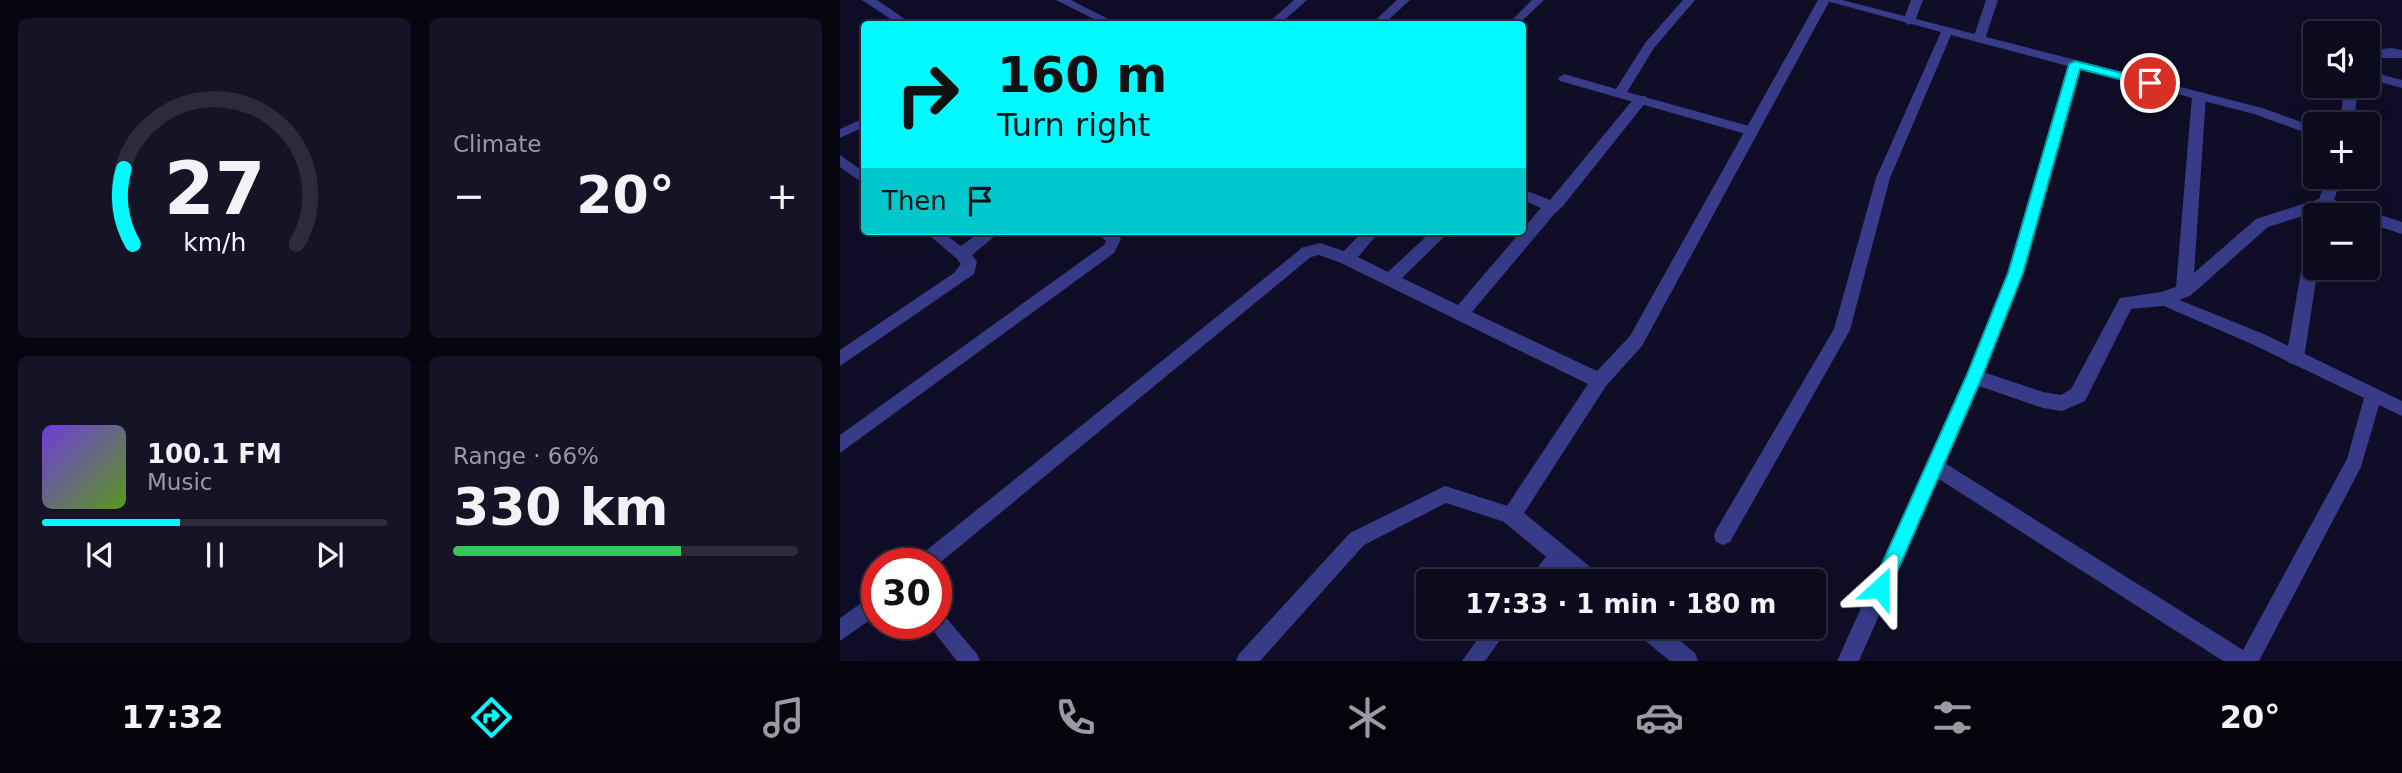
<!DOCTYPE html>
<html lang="en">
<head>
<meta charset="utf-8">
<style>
	:root { --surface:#0c0a1d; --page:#151326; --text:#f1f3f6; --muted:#9a9aa4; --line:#2c2b3b; --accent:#00faff }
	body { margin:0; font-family:"DejaVu Sans",sans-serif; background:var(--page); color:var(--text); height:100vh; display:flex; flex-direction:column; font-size:26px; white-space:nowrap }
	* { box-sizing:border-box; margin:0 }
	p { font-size:23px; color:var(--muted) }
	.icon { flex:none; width:38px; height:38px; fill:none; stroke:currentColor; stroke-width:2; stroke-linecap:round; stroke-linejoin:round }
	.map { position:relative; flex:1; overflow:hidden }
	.drawer { display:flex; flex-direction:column; gap:18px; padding:18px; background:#070610; width:840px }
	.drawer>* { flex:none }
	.banner { position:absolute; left:21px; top:21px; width:665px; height:214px; border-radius:7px; box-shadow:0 7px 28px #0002,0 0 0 2px var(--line); background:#00faff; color:#111; overflow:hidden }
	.controls { position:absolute; left:1463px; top:21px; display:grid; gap:14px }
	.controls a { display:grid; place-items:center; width:77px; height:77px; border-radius:7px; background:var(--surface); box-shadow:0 7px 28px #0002,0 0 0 2px var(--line); font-size:35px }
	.speed { position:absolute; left:21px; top:548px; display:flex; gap:14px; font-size:35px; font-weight:700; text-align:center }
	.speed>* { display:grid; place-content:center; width:91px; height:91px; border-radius:50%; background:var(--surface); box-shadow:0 7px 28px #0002,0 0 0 2px var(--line); line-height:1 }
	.speed .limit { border:10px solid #d22; background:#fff; color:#111 }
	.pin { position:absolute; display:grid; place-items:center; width:60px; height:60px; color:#fff; margin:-30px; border:4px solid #fff; border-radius:50%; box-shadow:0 2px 7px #0007 }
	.me { position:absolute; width:77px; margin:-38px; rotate:24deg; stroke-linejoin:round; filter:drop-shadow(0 0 5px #0008) }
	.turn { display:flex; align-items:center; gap:24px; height:147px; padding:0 21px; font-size:32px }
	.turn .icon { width:91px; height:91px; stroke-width:2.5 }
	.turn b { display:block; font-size:49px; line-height:60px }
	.then { display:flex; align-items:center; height:66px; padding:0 21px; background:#0003; gap:14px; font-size:26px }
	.big { font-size:52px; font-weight:700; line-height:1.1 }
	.drawer .card { flex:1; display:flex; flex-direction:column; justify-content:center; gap:10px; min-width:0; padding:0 24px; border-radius:10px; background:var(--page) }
	.drawer .dial { align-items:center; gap:0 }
	.dial svg { height:182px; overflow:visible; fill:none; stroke:var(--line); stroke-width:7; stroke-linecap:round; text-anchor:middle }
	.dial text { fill:var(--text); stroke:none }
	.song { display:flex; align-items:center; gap:21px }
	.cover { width:84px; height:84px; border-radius:10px; background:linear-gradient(135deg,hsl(260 70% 55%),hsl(90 70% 35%)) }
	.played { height:7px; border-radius:4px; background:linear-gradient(90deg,var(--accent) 40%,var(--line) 40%) }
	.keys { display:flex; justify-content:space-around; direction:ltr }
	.heat { display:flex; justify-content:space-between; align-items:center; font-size:38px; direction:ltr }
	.charge { height:10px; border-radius:5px; background:linear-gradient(90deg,#34c759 66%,var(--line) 0) }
	.drawer .tiles { flex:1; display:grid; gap:18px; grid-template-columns:repeat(2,1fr) }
	.trip { position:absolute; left:576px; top:569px; width:410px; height:70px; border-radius:7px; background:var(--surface); box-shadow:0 7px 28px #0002,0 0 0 2px var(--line); font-weight:700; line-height:70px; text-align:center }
	.menu { display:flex; height:112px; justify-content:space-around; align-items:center; background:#05040c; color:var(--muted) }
	.menu .icon { width:49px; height:49px }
	.menu .on { color:var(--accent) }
	.menu b { font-size:32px; color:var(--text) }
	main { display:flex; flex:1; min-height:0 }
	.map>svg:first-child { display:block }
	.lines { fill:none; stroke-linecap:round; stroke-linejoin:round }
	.service { fill:#373b88; fill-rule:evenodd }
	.minor { fill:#373b88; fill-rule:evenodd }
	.route { fill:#00faff; stroke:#00a2a6; stroke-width:2 }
</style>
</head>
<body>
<main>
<section class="drawer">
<div class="tiles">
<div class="card dial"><svg viewBox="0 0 100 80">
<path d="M14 69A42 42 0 1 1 86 69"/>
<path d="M14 69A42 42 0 0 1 10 36" stroke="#00faff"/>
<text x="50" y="56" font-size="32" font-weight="700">27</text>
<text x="50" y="72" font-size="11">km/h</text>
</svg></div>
<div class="card"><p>Climate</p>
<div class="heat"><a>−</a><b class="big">20°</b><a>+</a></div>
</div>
<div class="card">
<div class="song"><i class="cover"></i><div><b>100.1 FM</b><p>Music</p></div></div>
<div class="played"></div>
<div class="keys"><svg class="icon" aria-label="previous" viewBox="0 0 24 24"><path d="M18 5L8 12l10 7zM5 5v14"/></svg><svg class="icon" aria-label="pause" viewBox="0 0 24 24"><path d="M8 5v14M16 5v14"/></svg><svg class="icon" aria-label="next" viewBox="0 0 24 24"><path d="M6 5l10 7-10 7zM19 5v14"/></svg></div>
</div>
<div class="card"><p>Range · 66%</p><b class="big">330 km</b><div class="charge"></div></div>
</div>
</section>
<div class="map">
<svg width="1562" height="661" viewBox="0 0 1562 661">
	<rect width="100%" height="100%" fill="#100e27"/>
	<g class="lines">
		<path class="service" d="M216,0H231L278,24H264Z
			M692,0H704L679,24H668Z
			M843,0H855L814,48L787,92L916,128V134H906L720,81L718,78L724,74L776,89L805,43Z
			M983,0H1002L1422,108L1475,127V136L1414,114L1240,69L1182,273L1142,377L1140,382L1134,384L1128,382L1126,377L1168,273L1228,66L1111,35L1050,178L1010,330L890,542L883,545L876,542L874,536L876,530L994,329L1036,178L1101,32Z
			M24,118V127L0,138V129Z
			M0,155L24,172V184L0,167Z
			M84,231H101L126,250L128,254L126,258H116Z
			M256,231C266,231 276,229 281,239L274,253L0,453V435L264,245L266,241Z
			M467,247L474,252L472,256L96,566V564H75L77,558L462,248Z
			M1322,293L1426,335L1562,401V416L1539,405L1521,467L1419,661H1383L1088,472L1085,466L1088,460L1094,458L1100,460L1403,650L1507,459L1524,398L1414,345L1317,303L1314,299L1317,295Z
			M605,486L677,509L680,515L677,521L671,524L606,503L524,545L420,661H396L399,654L510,533Z
			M719,546L726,549L728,555L709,581H687L712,549Z
			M37,592V615L0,641V618Z
			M96,611L103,614L137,654L140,661H117L87,623H96Z
			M647,626H670L645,661H622Z"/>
		<path class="minor" d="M22,0H37L72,24H58Z
			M454,0H467L440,24H427Z
			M557,0H570L544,24H531Z
			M978,0H990L802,346L766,386L684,513L759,574L762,581H735L664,522L661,515L748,384L501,263L479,255L467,258L459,252L461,248L480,243L504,251L523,231H540L518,257L548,272L592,231H610L562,278L618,305L701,208L682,200V189L710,200L796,96H806V102L723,206L715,213L632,312L757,371L790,336Z
			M1071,0H1083L1075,21L1069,25L1063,21Z
			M1146,0H1158L1145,39L1139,43L1133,39Z
			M1552,48L1562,50V58H1528V50Z
			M1528,71L1562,80V88L1528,79Z
			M1504,86H1518L1514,124H1500Z
			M1359,92L1366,96L1354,273L1416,219L1479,199L1487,177H1502L1494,200L1562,222V234L1528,223V215H1505L1485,209L1428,227L1350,296L1322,306L1291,309L1245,401L1222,411L1203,408L1139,386L1019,661H997L1128,372L1134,369L1203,392L1221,395L1231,389L1280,298L1321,292L1336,287L1352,96Z
			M142,231H161L132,255L137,262L134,274L0,366V350L114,273L121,264L113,254L115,250Z
			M1475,231V268H1478L1464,358L1461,363L1455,365L1449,363L1446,358L1467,237Z
			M794,626H823L855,653L858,661H830L797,634Z"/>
	</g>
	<path class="route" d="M1235,61L1314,81L1316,83L1310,87L1240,69L1183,273L1142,377L1047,595L1040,597L1033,595L1031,588L1126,377L1168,273L1229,64Z"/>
</svg>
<div class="controls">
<a><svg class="icon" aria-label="sound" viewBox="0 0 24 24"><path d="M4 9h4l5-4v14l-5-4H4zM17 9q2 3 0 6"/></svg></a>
<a>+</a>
<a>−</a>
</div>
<div class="speed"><div class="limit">30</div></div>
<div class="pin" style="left:1310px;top:83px;background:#d93025"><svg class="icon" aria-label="arrive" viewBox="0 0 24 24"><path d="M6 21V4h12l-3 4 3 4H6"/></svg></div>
<svg class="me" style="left:1040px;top:588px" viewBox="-20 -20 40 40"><path d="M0-17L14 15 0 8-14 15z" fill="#00faff" stroke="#fff" stroke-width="4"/></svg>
<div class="trip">17:33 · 1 min · 180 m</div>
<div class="banner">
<div class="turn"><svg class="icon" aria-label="right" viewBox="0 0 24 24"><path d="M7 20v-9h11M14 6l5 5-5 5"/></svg><div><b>160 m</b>Turn right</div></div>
<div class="then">Then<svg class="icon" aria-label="arrive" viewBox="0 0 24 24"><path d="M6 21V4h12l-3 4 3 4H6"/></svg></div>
</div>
</div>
</main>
<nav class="menu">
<b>17:32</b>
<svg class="icon on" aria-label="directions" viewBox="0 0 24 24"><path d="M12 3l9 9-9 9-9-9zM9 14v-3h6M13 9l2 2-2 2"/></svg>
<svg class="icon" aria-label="music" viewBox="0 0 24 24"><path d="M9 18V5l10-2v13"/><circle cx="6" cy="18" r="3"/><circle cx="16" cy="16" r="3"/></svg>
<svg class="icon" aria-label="phone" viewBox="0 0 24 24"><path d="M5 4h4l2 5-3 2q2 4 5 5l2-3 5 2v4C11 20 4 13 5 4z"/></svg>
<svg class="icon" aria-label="climate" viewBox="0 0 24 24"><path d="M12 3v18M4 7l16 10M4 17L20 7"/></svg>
<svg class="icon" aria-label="car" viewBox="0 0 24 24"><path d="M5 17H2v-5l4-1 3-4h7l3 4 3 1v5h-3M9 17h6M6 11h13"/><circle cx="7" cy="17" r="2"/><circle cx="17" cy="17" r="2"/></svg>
<svg class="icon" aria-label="filters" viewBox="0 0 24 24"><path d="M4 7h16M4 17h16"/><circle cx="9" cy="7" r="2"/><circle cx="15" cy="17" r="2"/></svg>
<b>20°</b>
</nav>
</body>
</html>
